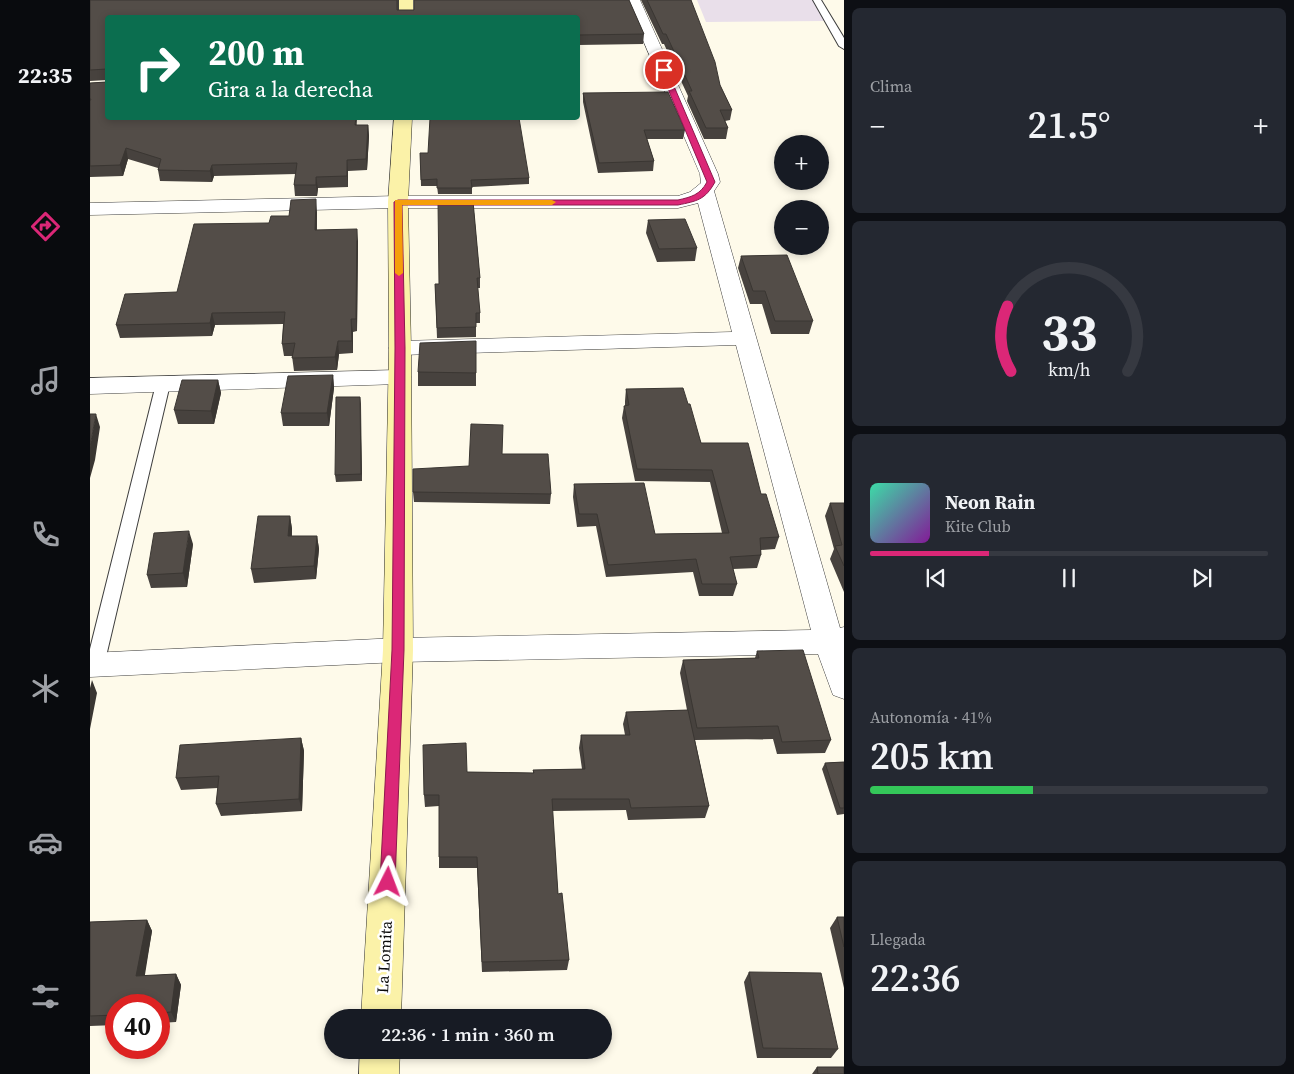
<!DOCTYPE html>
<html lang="es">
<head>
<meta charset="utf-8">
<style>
	:root { --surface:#171b24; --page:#242831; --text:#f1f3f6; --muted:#9ea1a6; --line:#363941; --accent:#db2777 }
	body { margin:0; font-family:"Source Serif 4",serif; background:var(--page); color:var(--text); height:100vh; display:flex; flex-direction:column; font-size:19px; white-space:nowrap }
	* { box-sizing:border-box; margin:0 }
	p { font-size:16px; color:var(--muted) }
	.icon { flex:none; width:28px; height:28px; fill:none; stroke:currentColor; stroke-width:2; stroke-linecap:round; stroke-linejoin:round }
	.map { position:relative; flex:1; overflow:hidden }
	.drawer { display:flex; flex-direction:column; gap:8px; padding:8px; background:#0d0f14; width:450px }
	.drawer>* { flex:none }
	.hud { position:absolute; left:15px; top:15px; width:475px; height:105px; border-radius:5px; box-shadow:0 2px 8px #0003; background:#0b6e4f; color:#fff; overflow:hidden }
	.fabs { position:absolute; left:684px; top:135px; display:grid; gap:10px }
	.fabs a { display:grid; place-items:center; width:55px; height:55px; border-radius:50%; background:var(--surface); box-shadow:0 2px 8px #0003; font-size:25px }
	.speed { position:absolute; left:15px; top:994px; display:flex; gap:10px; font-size:25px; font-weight:700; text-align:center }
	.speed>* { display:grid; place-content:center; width:65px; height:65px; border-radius:50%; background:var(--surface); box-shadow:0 2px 8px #0003; line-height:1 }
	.speed .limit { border:8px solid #d22; background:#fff; color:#111 }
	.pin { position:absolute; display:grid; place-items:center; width:42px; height:42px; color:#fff; margin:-21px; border:2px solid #fff; border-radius:50%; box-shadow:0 1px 5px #0007 }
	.me { position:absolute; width:55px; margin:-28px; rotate:3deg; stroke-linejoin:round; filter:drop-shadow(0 0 4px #0008) }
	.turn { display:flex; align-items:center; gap:18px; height:105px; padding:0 20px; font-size:22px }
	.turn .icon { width:65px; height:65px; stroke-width:2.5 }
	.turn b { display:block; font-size:35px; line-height:42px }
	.big { font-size:38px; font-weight:600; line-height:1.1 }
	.drawer .tile { flex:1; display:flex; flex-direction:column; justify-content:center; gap:8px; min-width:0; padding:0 18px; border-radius:8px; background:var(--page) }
	.drawer .dial { align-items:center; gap:0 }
	.dial svg { height:130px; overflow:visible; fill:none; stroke:var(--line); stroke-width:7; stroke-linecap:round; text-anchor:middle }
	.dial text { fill:var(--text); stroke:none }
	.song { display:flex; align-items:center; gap:15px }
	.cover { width:60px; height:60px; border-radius:8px; background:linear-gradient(135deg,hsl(160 70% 55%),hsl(290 70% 35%)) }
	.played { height:5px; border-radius:2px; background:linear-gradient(90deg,var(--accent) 30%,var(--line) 30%) }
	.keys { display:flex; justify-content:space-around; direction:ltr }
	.heat { display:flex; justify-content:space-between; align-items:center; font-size:28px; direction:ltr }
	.charge { height:8px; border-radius:4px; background:linear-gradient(90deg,#34c759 41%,var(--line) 0) }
	.trip { position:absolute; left:234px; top:1009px; width:288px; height:50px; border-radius:25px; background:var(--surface); box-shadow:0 2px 8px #0003; font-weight:600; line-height:50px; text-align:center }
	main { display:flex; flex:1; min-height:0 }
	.menu { display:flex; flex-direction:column; width:90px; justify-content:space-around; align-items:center; background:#090b0e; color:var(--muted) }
	.menu .icon { width:35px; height:35px }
	.menu .on { color:var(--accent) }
	.menu b { font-size:22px; color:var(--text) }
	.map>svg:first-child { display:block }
	.industrial { fill:#e9dfea }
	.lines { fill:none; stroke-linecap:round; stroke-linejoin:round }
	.lane-casing { stroke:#3e3e3e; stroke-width:2 }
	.street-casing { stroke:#3e3e3e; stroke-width:1 }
	.secondary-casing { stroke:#2d2d2d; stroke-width:1 }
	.lane { fill:#fff; fill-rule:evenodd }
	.street { fill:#fff; fill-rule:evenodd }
	.secondary { fill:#fbf2a8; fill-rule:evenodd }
	.wall { fill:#47423e }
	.shaded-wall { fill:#3a3632 }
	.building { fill:#534d48; stroke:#3a3632 }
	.route { fill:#db2777; stroke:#8e194d }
	.slow { fill:#f59e0b }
	.labels { text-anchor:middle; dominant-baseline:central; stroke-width:5; stroke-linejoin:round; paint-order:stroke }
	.street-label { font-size:16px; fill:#0b0b0b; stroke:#fff }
</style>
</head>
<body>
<main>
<nav class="menu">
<b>22:35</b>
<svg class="icon on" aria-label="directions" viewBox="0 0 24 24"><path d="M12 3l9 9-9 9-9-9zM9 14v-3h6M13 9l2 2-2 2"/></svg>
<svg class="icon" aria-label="music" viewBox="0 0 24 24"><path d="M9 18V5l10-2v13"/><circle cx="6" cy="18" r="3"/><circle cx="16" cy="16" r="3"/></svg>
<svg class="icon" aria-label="phone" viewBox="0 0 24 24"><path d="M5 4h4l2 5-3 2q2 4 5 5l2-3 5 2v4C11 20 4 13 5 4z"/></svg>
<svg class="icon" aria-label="climate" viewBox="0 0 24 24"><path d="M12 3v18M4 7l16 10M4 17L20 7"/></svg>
<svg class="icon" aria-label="car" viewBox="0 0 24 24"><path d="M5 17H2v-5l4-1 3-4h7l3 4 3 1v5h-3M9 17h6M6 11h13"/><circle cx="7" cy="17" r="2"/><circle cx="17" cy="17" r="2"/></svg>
<svg class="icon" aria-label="filters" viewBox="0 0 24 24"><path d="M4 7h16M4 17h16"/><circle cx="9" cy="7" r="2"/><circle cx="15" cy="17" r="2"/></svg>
</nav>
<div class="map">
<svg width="754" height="1074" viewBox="0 0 754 1074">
	<rect width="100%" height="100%" fill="#fefaea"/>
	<path class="industrial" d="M607,0H723L734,21L616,22Z"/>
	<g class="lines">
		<g class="lane-casing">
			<path id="lane" d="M723,0H731L754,38V49L749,46Z
				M73,380L78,381L80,384L14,665L11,670L5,672L0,671V649L66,384L68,381Z"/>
		</g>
		<g class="street-casing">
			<path id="street" d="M536,0H550L628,174L630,182L624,191L750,628L754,627V699L743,695L728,654L308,662L0,677V653L308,638L721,630L646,345L310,355L302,353L299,348L302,343L310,341L642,332L608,203L588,208H308L0,215V203L308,196H588L600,192L611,183L610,174Z
				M309,370L317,372L321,377L317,382L309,384L0,394V378Z"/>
		</g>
		<g class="secondary-casing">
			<path id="secondary" d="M309,0H323V18H309Z
				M304,118H322L318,202L321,348L323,650L311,1018H271L293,650L299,348L298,202Z
				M270,1050H310L309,1074H269Z"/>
		</g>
		<use href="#lane" class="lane"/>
		<use href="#street" class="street"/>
		<use href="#secondary" class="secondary"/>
	</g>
	<path class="wall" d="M0,0H308V10H324L539,0L554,34L553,44L488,45V18H18L267,125H278L279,136L277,170L258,171V187L228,188L227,196H205L204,185L206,174L124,176L122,182L70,181L68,170V168L38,159L33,176L0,177V83L17,82V80L0,81Z
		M551,0H601L630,85L642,110L640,120L635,121L638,128L636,139H614L597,101L598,96L574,44H572Z
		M493,93L595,130L593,139H557L564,161L563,171L508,173L493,102Z
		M330,153L439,178V184L382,187V194H348L347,186H331Z
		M383,201L390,278V288H387L390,313V323H386V337L347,338L345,284H349Z
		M227,212V230L268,241L267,331L263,332V353L249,354L247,370L204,371L202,356H194L192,344L193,324L125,325L122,336L30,338L26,325L87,292L179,223L199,216Z
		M558,220L607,248L605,261L567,262L556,233Z
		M651,256L723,321L719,334H681L672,304H660L648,268Z
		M386,341V386H328V372Z
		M243,375L244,388L239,426H193L191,413Z
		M128,380L131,393L124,424H88L84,410Z
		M536,389L598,404L611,443L671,494L689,537L685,549L671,550V555L667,568L643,569L647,584L643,596H609L603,572L516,577L506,526L487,527L483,497L484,484L565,534L632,533L620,482L545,481L532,418L534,406H535V401Z
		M270,397L272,481L246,482L245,475Z
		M412,454L461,494L460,504L324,502L323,492L379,466Z
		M740,503H754V592L740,559L744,549L735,516Z
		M200,516L202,529V536H227L229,549L226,579L164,583L161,569Z
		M103,544L97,587L61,588L57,575Z
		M667,651L741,740L735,753L687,754L683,739L605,740L619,806L615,818L538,820L536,810L462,811L468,894L479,960L477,970L392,972L387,868H349V806L335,807L334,795L377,772L443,773V770L492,769L489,748L491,735H535L533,724L536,712L597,710L590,673L593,660L665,658Z
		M211,738L214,751L212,811L131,816L126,804L128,788L91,790L86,778Z
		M754,762V814L747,815L732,769L735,763Z
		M747,917H754V988L740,928Z
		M57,920L62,931L54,976L86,974L91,985L86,1022L69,1023V1005H26V1025L0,1026V922Z
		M659,972L748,1049L741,1058H667L654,982Z
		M727,1067L754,1074H722Z"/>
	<path class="shaded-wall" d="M266,118H267L266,136L265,125Z
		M278,125L279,136L277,170L276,159Z
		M36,148L38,159L33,176L30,165Z
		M257,160L258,171V187L257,176Z
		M122,165L124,176L122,182L120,171Z
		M226,177L228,188L227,196L226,185Z
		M226,199L227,212L226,243L225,230Z
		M267,229L268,241L267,331L266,319Z
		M122,313L125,325L122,336L120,323Z
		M261,319L263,332V353L262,341Z
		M248,341L249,354L247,370L245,357Z
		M243,375L244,388L239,426L237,413Z
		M128,380L131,393L124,424L121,411Z
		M270,397L271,404L272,481L271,474Z
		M6,414L10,427L5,460L0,478V447Z
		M200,516L202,529L200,549L198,536Z
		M99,531L103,544L97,587L93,573Z
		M227,536L229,549L226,579L224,566Z
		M2,680L7,693L0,729V688Z
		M211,738L214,751L212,811L209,799Z
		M57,920L62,931L53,987L46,976Z
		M86,974L91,985L86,1022L81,1012Z"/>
	<path class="building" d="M0,0H307V10H324V0H539L554,34L488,35V18H18V118H266L265,125H278L276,159L257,160V176L226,177V185H204L207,163L122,165L120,171L68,170L71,159L36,148L30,165L0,166V101L1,99H0V83L17,82V69L0,70Z
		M557,0H601L625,62L630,85L642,110H630L638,128H616L599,91H602L576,34H573Z
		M578,92L595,130H554L564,161L509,163L493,93Z
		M340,118H429L439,178L381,180L382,188H347V179L331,180L330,153H338Z
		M226,199L225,230L267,229L266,319H261L262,341H248L245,357L202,358L205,343L192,344L195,312L122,313L120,323L26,325L35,294L87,292L104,224L179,223L181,216H199L201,200Z
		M348,201H383L390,278H387L390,313H386V327L347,328L345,284H349Z
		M595,219L607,248L569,249L558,220Z
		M697,255L723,321H685L675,291H663L651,256Z
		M386,341V373L328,372L330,343Z
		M243,375L237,413H191L198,376Z
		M92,380H128L121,411L84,410Z
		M593,388L598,404H600L611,443H658L671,494H676L689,537L670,538L671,555L640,557L647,584H612L606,559L518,565L507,514H489L484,484L554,483L565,534L639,533L622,470L547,469L534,406L539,405L536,389Z
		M246,397H270L271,474L245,475Z
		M0,414H6L0,447Z
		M381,424L413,425L412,454H458L461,494L323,492V469L379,466Z
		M740,503H754V566L745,546L752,545Z
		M168,516H200L198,536H227L224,566L161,569Z
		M99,531L93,573L57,575L64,533Z
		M713,650L741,740L692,742L688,726L607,728L593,660L669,658L667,651Z
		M598,710L619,806L541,808L539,799H462L468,894L472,893L479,960L392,962L387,857H349V795H334L333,745L376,743L377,772L444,773L443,770L495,769L491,735H540L536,712Z
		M211,738L209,799L126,804L129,776L86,778L90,745Z
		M754,762V808H750L735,763Z
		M747,917H754V947Z
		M57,920L46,976L86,974L81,1012L69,1013V1005H26V1015L0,1016V922Z
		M659,972L731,973L748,1049L673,1048Z
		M727,1067H754V1074H728Z"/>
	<path class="route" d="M574,68L577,70L625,182C615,200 607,201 588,205H312L315,348L314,650L305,882L303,887L298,889L292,887L290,882L302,650L305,348L304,202L308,200H588C601,197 610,195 617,182L570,70Z"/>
	<path class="slow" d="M305,200H462L466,202L462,205H312L313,273L309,276L305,273Z"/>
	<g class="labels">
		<g class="street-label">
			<text transform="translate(294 957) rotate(-87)">La Lomita</text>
		</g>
	</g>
</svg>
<div class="fabs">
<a>+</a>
<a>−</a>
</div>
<div class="speed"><div class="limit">40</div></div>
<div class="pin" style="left:574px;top:70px;background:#d93025"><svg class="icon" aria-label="arrive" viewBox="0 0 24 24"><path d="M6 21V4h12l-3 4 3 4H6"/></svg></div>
<svg class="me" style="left:298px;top:882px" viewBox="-20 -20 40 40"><path d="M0-17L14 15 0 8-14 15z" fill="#db2777" stroke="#fff" stroke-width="4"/></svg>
<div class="trip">22:36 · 1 min · 360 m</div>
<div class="hud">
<div class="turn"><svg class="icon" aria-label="right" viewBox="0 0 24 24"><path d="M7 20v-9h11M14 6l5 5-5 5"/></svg><div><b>200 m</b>Gira a la derecha</div></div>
</div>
</div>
<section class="drawer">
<div class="tile"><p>Clima</p>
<div class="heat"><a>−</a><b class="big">21.5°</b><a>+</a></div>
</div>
<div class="tile dial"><svg viewBox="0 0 100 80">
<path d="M14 69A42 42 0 1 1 86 69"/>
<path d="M14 69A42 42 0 0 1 12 29" stroke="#db2777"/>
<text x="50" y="56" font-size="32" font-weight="700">33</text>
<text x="50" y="72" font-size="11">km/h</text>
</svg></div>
<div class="tile">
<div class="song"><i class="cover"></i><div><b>Neon Rain</b><p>Kite Club</p></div></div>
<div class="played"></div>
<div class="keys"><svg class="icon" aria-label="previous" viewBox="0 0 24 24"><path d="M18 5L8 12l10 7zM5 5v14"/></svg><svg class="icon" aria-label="pause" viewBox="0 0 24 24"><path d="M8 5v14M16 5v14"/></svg><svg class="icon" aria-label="next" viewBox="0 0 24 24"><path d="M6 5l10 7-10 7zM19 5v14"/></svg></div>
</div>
<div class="tile"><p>Autonomía · 41%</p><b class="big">205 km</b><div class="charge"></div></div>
<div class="tile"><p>Llegada</p><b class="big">22:36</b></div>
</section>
</main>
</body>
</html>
